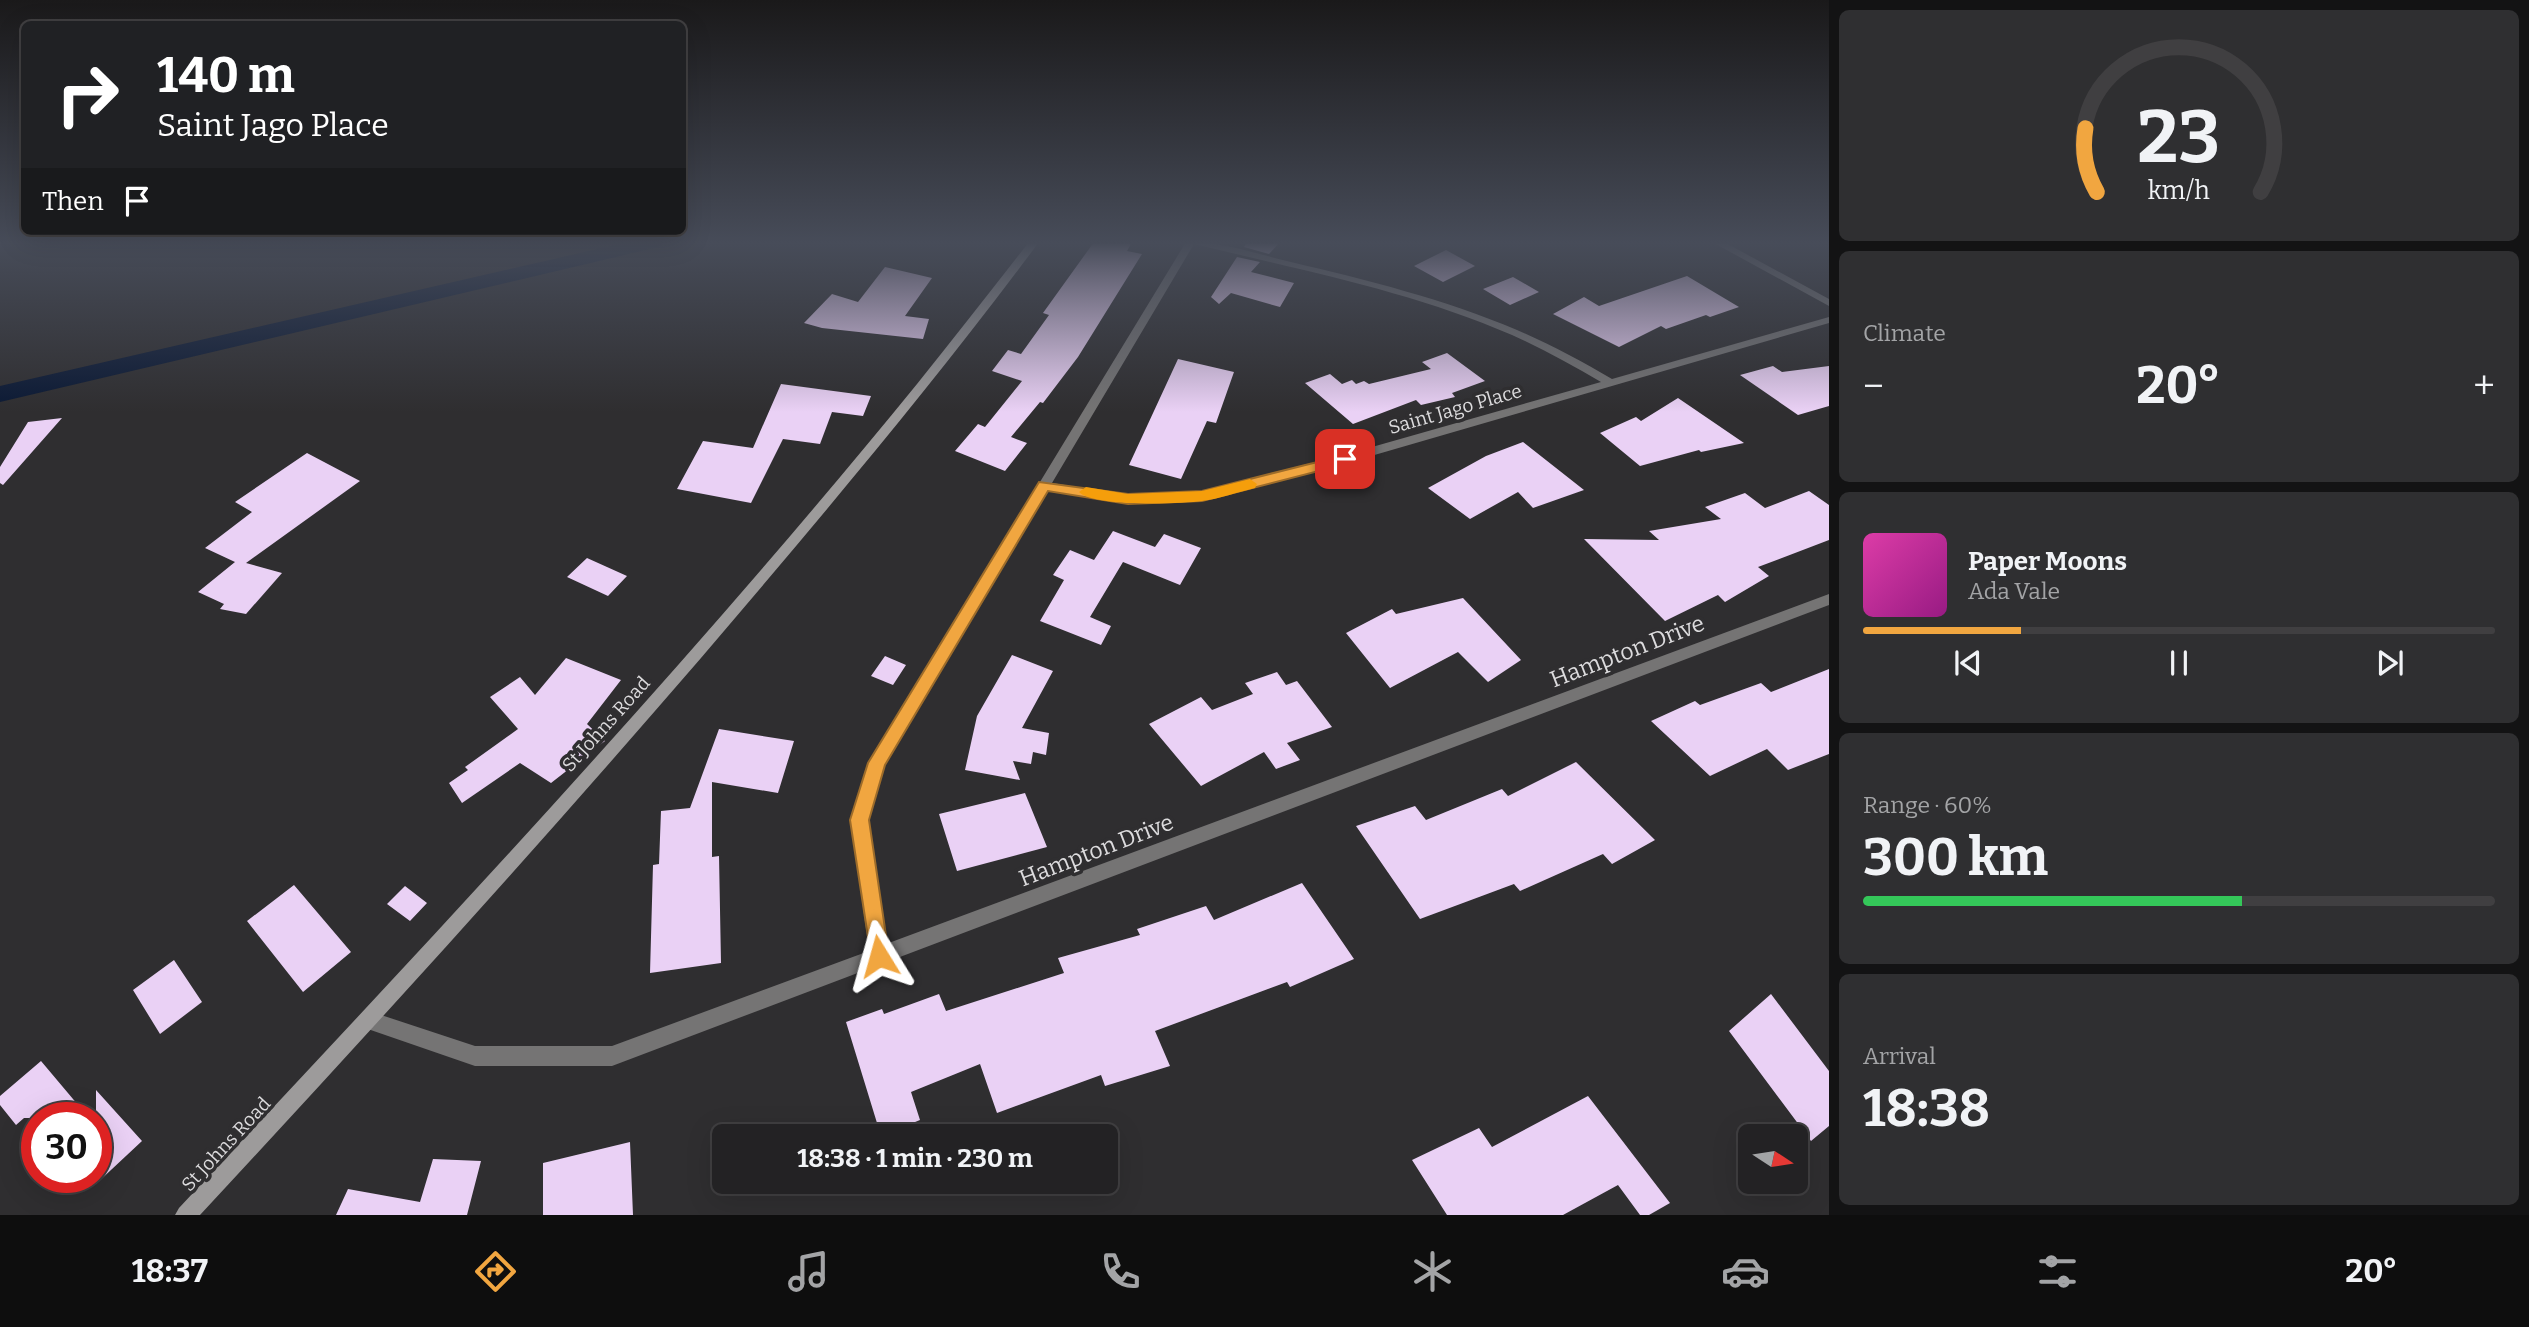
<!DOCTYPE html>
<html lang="en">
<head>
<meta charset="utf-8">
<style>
	:root { --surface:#232224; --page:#2f2f31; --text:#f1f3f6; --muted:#a3a4a6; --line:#403f41; --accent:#f1a640 }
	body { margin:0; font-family:Bitter,serif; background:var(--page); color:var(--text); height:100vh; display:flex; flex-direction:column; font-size:26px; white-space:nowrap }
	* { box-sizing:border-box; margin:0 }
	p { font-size:23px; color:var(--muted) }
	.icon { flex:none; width:38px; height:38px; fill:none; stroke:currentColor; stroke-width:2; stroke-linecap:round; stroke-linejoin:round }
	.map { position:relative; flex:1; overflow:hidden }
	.side { display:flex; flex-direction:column; gap:10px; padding:10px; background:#131314; width:700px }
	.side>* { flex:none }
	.banner { position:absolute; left:21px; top:21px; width:665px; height:214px; border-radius:10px; box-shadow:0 7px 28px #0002,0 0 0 2px var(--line); background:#202124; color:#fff; overflow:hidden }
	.needle { width:46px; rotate:102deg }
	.fabs { position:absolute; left:1738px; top:1124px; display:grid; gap:14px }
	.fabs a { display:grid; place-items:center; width:70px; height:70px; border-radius:10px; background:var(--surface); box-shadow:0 7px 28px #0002,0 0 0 2px var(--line); font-size:35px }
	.speed { position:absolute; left:21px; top:1102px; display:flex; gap:14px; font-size:35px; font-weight:700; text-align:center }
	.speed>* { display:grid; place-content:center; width:91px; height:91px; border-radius:50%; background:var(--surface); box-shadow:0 7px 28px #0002,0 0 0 2px var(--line); line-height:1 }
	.speed .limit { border:10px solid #d22; background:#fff; color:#111 }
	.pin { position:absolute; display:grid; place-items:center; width:60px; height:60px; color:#fff; margin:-30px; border-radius:14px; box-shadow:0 4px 10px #0006 }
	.me { position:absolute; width:77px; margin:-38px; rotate:352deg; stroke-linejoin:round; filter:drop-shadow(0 0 5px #0008) }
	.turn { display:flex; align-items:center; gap:24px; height:147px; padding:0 21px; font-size:32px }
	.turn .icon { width:91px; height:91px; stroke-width:2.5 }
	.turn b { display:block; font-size:49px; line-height:60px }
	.then { display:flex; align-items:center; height:66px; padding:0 21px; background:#0003; gap:14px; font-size:26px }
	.big { font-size:52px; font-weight:700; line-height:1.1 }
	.side .widget { flex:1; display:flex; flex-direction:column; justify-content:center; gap:10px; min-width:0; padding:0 24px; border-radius:10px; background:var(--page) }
	.side .dial { align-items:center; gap:0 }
	.dial svg { height:182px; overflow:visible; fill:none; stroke:var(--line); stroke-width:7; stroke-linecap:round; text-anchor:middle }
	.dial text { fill:var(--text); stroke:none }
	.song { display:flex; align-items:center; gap:21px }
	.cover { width:84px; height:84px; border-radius:10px; background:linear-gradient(135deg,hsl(320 70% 55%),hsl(310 70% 35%)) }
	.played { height:7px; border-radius:4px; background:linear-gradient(90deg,var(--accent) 25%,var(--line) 25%) }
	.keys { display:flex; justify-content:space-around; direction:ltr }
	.heat { display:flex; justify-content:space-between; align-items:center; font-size:38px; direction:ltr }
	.charge { height:10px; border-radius:5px; background:linear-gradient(90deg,#34c759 60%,var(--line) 0) }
	.trip { position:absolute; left:712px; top:1124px; width:406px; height:70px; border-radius:10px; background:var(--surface); box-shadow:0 7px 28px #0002,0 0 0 2px var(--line); font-weight:700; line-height:70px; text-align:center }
	.tab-bar { display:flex; height:112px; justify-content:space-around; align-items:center; background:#0e0e0e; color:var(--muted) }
	.tab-bar .icon { width:49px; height:49px }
	.tab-bar .current { color:var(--accent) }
	.tab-bar b { font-size:32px; color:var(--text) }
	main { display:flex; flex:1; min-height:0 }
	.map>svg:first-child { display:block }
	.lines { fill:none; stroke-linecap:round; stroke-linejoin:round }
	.canal { fill:#0b1934; fill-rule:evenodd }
	.building { fill:#ead1f5 }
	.street { fill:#757474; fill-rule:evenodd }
	.secondary { fill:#9d9b9b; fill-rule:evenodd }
	.route { fill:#f1a640; stroke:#9d6c2a; stroke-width:2 }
	.slow { fill:#f59e0b }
	.labels { text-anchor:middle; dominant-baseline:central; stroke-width:7; stroke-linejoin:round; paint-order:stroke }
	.street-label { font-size:19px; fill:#dcdbdd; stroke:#2f2e30 }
	.near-street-label { font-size:23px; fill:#dcdbdd; stroke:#2f2e30 }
</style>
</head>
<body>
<main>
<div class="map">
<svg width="1829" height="1215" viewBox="0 0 1829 1215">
	<rect width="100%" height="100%" fill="#2f2e30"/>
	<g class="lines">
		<path class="canal" d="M628,242H664L661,246L654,248L0,402V386Z"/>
	</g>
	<path class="building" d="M1094,242H1132L1127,251L1142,254L1078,357L1043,403L1040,402L1011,437L1027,443L1005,471L955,451L978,424L985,427L1022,381L992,371L1008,350L1021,354L1049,315L1043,313Z
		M1247,242H1280L1269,254L1244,247Z
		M1446,250L1475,266L1443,282L1414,266Z
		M1237,257L1260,262L1251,272L1294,283L1280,307L1231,293L1219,304L1211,297Z
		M885,267L932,278L905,316L929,319L923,339L822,328L804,323L832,294L858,302Z
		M1687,276L1739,307L1710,317L1706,315L1666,329L1661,326L1619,347L1553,314L1584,297L1599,306Z
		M1513,277L1539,292L1510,305L1483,289Z
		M1447,353L1485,381L1452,393L1455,397L1421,405L1416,400L1353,424L1305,383L1330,374L1342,384L1352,380L1356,384L1364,381L1369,384L1431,369L1422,362Z
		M1178,359L1234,372L1216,423L1207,421L1181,479L1129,465Z
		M1773,366L1782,372L1829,366V406L1798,415L1740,375Z
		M781,384L871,396L863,416L832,412L820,444L783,439L751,503L677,489L703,441L753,448Z
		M1678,398L1744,443L1701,452L1699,450L1640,466L1600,433L1636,417L1641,421Z
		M62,418L3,485L0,483V467L28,422Z
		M1523,442L1584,490L1533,508L1518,492L1470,519L1428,488L1486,456Z
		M307,453L360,481L246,563L282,573L246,614L220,609L224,604L198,592L235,562L205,548L252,512L235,502Z
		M1809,491L1829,505V540L1758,567L1769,576L1725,602L1718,595L1665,621L1584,539L1659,540L1649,531L1721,519L1705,507L1745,493L1765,508Z
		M1113,531L1155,547L1164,534L1201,548L1180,585L1123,562L1090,617L1111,626L1101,645L1040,621L1064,580L1053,575L1070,550L1094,560Z
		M587,558L627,576L608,596L567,577Z
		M1463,598L1521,660L1488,682L1458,652L1390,688L1346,633L1392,609L1396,614Z
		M1012,655L1053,671L1022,728L1049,733L1046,755L1033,752L1031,764L1013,761L1020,780L965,770L977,716Z
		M885,656L906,665L893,685L871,676Z
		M566,658L621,680L587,724L605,741L551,783L520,763L462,803L449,783L468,770L465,767L518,729L490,697L520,677L535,695Z
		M1829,669V754L1788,770L1767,749L1710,776L1651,721L1695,701L1700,705L1761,683L1771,692Z
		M1277,672L1286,685L1297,681L1332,727L1287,743L1300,760L1276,769L1264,752L1201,786L1149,724L1201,697L1212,710L1253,694L1245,683Z
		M719,729L794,741L778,793L712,782V857L719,856L721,963L650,973L653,865L659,864L661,811L690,808Z
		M1576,762L1655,840L1612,864L1603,854L1520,891L1514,884L1420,919L1356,826L1415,806L1426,820L1502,789L1508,796Z
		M1025,793L1047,847L957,871L939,814Z
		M1302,883L1354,959L1290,987L1287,982L1155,1031L1170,1066L1105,1086L1101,1075L997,1113L980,1064L911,1092L920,1120L881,1136L846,1022L882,1009L884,1014L939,994L946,1011L1064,973L1058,958L1140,935L1137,929L1206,906L1214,920Z
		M294,885L351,952L303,992L247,921Z
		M405,886L427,903L410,921L387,904Z
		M174,960L202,1002L160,1034L133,990Z
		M1771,994L1829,1071V1126L1811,1141L1729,1031Z
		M41,1061L89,1118H24L16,1125L0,1105V1096Z
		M96,1090L142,1141L96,1184Z
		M1588,1096L1670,1203L1649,1215H1640L1618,1185L1563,1215H1447L1412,1160L1479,1128L1492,1147Z
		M630,1142L633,1215H543V1163Z
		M433,1159L481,1161L467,1215H336L348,1189L420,1202Z"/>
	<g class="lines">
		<path class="street" d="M1186,242C1221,241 1257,254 1291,262C1367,280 1444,299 1517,330C1550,344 1581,361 1612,379L1829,317V323L1371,456L1202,500L1128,503L1048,491L884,765L867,820L886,944L1829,594V605L612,1066H475L362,1027L360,1020L362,1013L369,1011L475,1046H612L869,951L851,820L869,763ZM1194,244C1301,270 1411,291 1512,335C1543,349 1572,365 1601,382L1365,449L1202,492L1128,495L1052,483Z
			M1712,242H1724L1829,299V306Z"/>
		<path class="secondary" d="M1029,242H1039C933,385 817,522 701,658C538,847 370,1032 200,1215H175L179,1208C431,939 684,670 917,384C955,337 992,289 1029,242Z"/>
	</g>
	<linearGradient id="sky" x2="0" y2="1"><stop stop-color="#1a191a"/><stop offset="0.59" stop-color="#474c59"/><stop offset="1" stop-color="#474c59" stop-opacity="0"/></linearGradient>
	<rect width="1829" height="412" fill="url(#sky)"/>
	<path class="route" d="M1345,455L1352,459L1350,463L1202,501L1128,504L1048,491L885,765L869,820L889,956L886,963L879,966L872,963L850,820L868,763L1039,482L1128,494L1202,491Z"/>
	<path class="slow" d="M1250,479L1257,484L1255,488C1238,492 1219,499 1202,501C1180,504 1092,507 1079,492L1086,487L1128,494L1202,491Z"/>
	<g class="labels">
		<g class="street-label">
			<text transform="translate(1455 409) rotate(-16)">Saint Jago Place</text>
			<text transform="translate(606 724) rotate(-48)">St Johns Road</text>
			<text transform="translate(226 1144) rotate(-47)">St Johns Road</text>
		</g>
		<g class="near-street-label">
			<text transform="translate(1627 651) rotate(-21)">Hampton Drive</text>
			<text transform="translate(1096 850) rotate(-21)">Hampton Drive</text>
		</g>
	</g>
</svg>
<div class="fabs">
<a><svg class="needle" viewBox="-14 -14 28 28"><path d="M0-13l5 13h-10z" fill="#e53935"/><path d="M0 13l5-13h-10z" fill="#a3a4a6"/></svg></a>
</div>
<div class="speed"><div class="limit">30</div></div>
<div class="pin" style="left:1345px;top:459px;background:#d93025"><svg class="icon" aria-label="arrive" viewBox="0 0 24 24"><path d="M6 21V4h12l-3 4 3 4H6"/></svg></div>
<svg class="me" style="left:879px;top:956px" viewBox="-20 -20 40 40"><path d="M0-17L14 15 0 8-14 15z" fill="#f1a640" stroke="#fff" stroke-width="4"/></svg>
<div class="trip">18:38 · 1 min · 230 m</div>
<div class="banner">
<div class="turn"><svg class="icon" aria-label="right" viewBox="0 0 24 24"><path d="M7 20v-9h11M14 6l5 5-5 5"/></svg><div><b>140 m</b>Saint Jago Place</div></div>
<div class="then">Then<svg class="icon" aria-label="arrive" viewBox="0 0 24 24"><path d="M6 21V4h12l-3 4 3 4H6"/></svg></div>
</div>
</div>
<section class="side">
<div class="widget dial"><svg viewBox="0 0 100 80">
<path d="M14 69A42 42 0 1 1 86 69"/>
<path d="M14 69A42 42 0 0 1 9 41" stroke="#f1a640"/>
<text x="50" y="56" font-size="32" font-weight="700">23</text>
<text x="50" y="72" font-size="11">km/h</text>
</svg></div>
<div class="widget"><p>Climate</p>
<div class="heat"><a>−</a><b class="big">20°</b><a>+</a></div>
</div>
<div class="widget">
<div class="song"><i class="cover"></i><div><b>Paper Moons</b><p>Ada Vale</p></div></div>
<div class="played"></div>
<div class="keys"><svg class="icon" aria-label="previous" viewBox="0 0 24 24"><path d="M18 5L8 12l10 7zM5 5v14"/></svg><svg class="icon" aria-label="pause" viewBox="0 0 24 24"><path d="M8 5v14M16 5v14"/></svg><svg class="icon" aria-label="next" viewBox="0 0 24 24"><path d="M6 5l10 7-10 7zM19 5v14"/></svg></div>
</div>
<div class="widget"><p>Range · 60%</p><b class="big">300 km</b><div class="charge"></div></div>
<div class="widget"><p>Arrival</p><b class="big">18:38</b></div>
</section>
</main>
<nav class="tab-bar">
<b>18:37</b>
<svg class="icon current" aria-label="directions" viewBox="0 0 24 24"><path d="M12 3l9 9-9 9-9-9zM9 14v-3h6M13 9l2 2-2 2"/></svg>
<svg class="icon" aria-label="music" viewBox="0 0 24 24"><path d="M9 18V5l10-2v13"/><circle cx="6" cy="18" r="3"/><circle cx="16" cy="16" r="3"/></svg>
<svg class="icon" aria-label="phone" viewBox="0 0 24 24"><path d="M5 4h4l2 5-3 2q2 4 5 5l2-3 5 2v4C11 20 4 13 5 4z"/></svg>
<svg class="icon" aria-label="climate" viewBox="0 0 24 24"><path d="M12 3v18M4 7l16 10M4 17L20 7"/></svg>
<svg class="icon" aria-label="car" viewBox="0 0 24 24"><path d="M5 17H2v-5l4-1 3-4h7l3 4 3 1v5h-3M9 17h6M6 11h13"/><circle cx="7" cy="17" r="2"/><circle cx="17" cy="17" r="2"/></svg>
<svg class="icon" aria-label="filters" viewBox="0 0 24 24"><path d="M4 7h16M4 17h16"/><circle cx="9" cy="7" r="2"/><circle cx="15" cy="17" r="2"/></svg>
<b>20°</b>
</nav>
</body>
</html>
